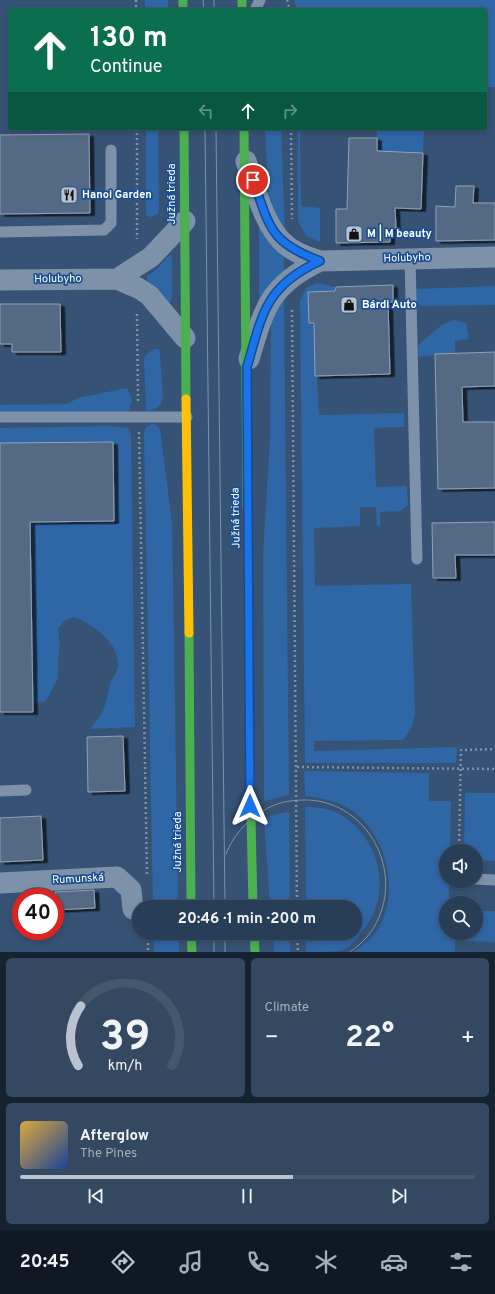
<!DOCTYPE html>
<html lang="en">
<head>
<meta charset="utf-8">
<style>
	:root { --surface:#283e57; --page:#344961; --text:#f1f3f6; --muted:#a5aeba; --line:#44576d; --accent:#b9c2ce }
	body { margin:0; font-family:Overpass,sans-serif; background:var(--page); color:var(--text); height:100vh; display:flex; flex-direction:column; font-size:15px; white-space:nowrap }
	* { box-sizing:border-box; margin:0 }
	p { font-size:13px; color:var(--muted) }
	.icon { flex:none; width:22px; height:22px; fill:none; stroke:currentColor; stroke-width:2; stroke-linecap:round; stroke-linejoin:round }
	.map { position:relative; height:952px; overflow:hidden }
	.details { display:flex; flex-direction:column; gap:6px; padding:6px; background:#162230; flex:1 }
	.details>* { flex:none }
	.hud { position:absolute; left:8px; top:8px; width:479px; height:122px; border-radius:4px; box-shadow:0 2px 6px #0003,0 0 0 1px var(--line); background:#0b6e4f; color:#fff; overflow:hidden }
	.fabs { position:absolute; left:439px; top:844px; display:grid; gap:8px }
	.fabs a { display:grid; place-items:center; width:44px; height:44px; border-radius:50%; background:var(--surface); box-shadow:0 2px 6px #0003,0 0 0 1px var(--line); font-size:20px }
	.speed { position:absolute; left:12px; top:888px; display:flex; gap:8px; font-size:20px; font-weight:700; text-align:center }
	.speed>* { display:grid; place-content:center; width:52px; height:52px; border-radius:50%; background:var(--surface); box-shadow:0 2px 6px #0003,0 0 0 1px var(--line); line-height:1 }
	.speed .limit { border:6px solid #d22; background:#fff; color:#111 }
	.pin { position:absolute; display:grid; place-items:center; width:34px; height:34px; color:#fff; margin:-17px; border:2px solid #fff; border-radius:50%; box-shadow:0 1px 4px #0007 }
	.me { position:absolute; width:44px; margin:-22px; rotate:0deg; stroke-linejoin:round; filter:drop-shadow(0 0 3px #0008) }
	.turn { display:flex; align-items:center; gap:14px; height:84px; padding:0 16px; font-size:18px }
	.turn .icon { width:52px; height:52px; stroke-width:2.5 }
	.turn b { display:block; font-size:28px; line-height:34px }
	.lanes { display:flex; align-items:center; height:38px; padding:0 16px; background:#0003; justify-content:center; gap:20px; direction:ltr }
	.lanes .off { opacity:.35 }
	.big { font-size:30px; font-weight:700; line-height:1.1 }
	.details .tile { flex:1; display:flex; flex-direction:column; justify-content:center; gap:6px; min-width:0; padding:0 14px; border-radius:6px; background:var(--page) }
	.details .dial { align-items:center; gap:0 }
	.dial svg { height:104px; overflow:visible; fill:none; stroke:var(--line); stroke-width:7; stroke-linecap:round; text-anchor:middle }
	.dial text { fill:var(--text); stroke:none }
	.song { display:flex; align-items:center; gap:12px }
	.cover { width:48px; height:48px; border-radius:6px; background:linear-gradient(135deg,hsl(40 70% 55%),hsl(220 70% 35%)) }
	.played { height:4px; border-radius:2px; background:linear-gradient(90deg,var(--accent) 60%,var(--line) 60%) }
	.keys { display:flex; justify-content:space-around; direction:ltr }
	.heat { display:flex; justify-content:space-between; align-items:center; font-size:22px; direction:ltr }
	.details .tiles { flex:1; display:grid; gap:6px; grid-template-columns:1fr 1fr }
	.tile:last-child { grid-column:span 2 }
	.trip { position:absolute; left:132px; top:900px; width:230px; height:40px; border-radius:20px; background:var(--surface); box-shadow:0 2px 6px #0003,0 0 0 1px var(--line); font-weight:700; line-height:40px; text-align:center }
	.menu { display:flex; height:64px; justify-content:space-around; align-items:center; background:#101923; color:var(--muted) }
	.menu .icon { width:28px; height:28px }
	.menu .active { color:var(--accent) }
	.menu b { font-size:18px; color:var(--text) }
	.map>svg:first-child { display:block }
	.green { fill:#2f66a5 }
	.building { fill:#526984; stroke:#92a2b6; filter:url(#shadow) }
	.lines { fill:none; stroke-linecap:round; stroke-linejoin:round }
	.path { stroke:#7d92a8; stroke-width:2.5; stroke-dasharray:2 3; stroke-linecap:butt }
	.lane { stroke:#7d92a8; stroke-width:11 }
	.street { stroke:#7d92a8; stroke-width:21 }
	.fast { stroke:#4caf50; stroke-width:9 }
	.slow { stroke:#ffc107; stroke-width:9 }
	.jam { stroke:#c62828; stroke-width:9 }
	.tram { stroke:#7e92a7; stroke-width:1 }
	.route-casing { stroke:#114b97; stroke-width:10 }
	.route { stroke:#1a73e8; stroke-width:7 }
	.labels { text-anchor:middle; dominant-baseline:central; stroke-width:3.5; stroke-linejoin:round; paint-order:stroke }
	.street-label { font-size:11px; fill:#fff; stroke:#1b4f8f }
	.poi-label { font-size:11px; font-weight:bold; fill:#fff; stroke:#1b4f8f; text-anchor:start }
</style>
</head>
<body>
<div class="map">
<svg width="495" height="952" viewBox="0 0 495 952">
	<defs>
		<filter id="shadow"><feDropShadow dx="4.5" dy="2.5" stdDeviation="0" flood-color="#0009"/></filter>
	</defs>
	<rect width="100%" height="100%" fill="#365274"/>
	<path class="green" d="M145,0H168V10H145Z
		M294,0H495V87H485V10H297Z
		M146,128H158L159,210L158,214L151,217L147,216L146,212Z
		M265,128H281L285,233L269,203Z
		M298,128H300L301,206L320,208V242L306,236L298,221Z
		M377,128H424L423,153L376,166Z
		M259,225L284,252V275L259,300Z
		M169,255L171,256L172,259V297L170,303L147,284V276L157,269Z
		M317,283L336,287L335,291L309,322L314,323L319,415L404,413V427L374,428L376,487L407,486L408,505L401,511L380,512V526H377L376,507H360V526L314,528L315,586L411,584L415,713C414,725 410,731 403,740L314,741V751L457,747L456,763H305L300,301L306,288Z
		M495,286V305L420,306L415,300V289Z
		M284,293L289,795L264,801L263,554L270,438L271,325L272,316Z
		M454,320L466,323L469,339L455,341V353L417,357L419,344L442,325Z
		M154,349H159L160,354L163,397C161,408 155,409 146,411L144,361L145,355Z
		M127,388L132,400L129,411L123,413H0V405L67,404L78,398Z
		M152,424L157,425L160,429L172,523L173,572L178,907H153L144,435L145,428Z
		M111,426L128,428L131,435L135,727L90,729C105,711 105,706 110,684C112,678 117,673 118,667C120,643 94,625 74,617L64,621L58,629L60,645L58,660V678L46,701L32,705L30,522L113,521V442L0,443V428Z
		M304,771L429,773V801H451L450,851H446V881H449V903H446V933H476V911H495V942L464,941L455,937V952H354C363,945 375,936 380,926C399,888 387,838 354,812C341,801 321,798 305,796Z
		M465,793H495V861L476,860V851H464Z
		M305,807C316,807 326,808 336,812C342,814 348,820 353,824C383,851 389,897 364,929C358,937 350,948 340,951C331,952 316,952 306,952V933H355V907H306Z
		M289,812L290,907H270L264,819L272,815Z
		M153,933H178L179,952H154Z
		M272,933H290V952H274Z"/>
	<path class="building" d="M89,134L90,213L0,214V135Z
		M349,138H377V151L423,153L421,209L395,208L396,228H390V242L336,243V209H347Z
		M456,186H474L473,203H495V240L436,241V206L455,207Z
		M393,285V302H388L390,374L315,376L314,323H309L308,292L335,291L336,287Z
		M0,304H60L61,352H12V344H0Z
		M495,352V386L462,387L463,422H495V488L438,489L435,354Z
		M113,442L114,521L30,522L33,712H0V443Z
		M495,522V555H455L456,578H433L432,523Z
		M123,736L125,791L88,792L87,737Z
		M41,816L43,860L0,862V818Z
		M94,890L95,908L55,910V892Z"/>
	<g class="lines">
		<path class="path" d="M136,0V10
			M287,0L290,10
			M137,128V239
			M291,128L292,219
			M292,310L297,907
			M137,314L138,401
			M139,432L147,875
			M297,767L495,769
			M459,851L461,750L495,749
			M148,933V952
			M297,933L298,952"/>
		<path class="lane" d="M255,10L260,0
			M0,232L104,230L111,223V150
			M410,258L417,559
			M0,417H187
			M0,791L26,790
			M476,879L495,880"/>
		<path class="street" d="M246,161C255,187 264,227 286,245C295,253 308,257 320,261L495,257
			M117,279L151,257L185,221
			M0,280L117,279L138,288L149,295L185,338
			M249,359C264,309 269,285 320,261
			M0,883L117,877L131,890L133,909"/>
		<path class="fast" d="M183,0V10
			M242,0V10
			M184,128L186,399
			M244,128L247,509
			M189,633L191,907
			M250,773L253,907
			M191,933L192,952
			M254,933L255,952"/>
		<path class="slow" d="M186,399L189,633"/>
		<path class="jam" d="M247,509L250,773"/>
		<path class="tram" d="M203,0L204,10
			M214,0V10
			M205,128L214,907
			M216,128L225,907
			M226,854C233,836 246,821 263,811C275,803 289,800 304,800C363,799 402,864 379,917C373,932 363,943 350,952
			M214,933V952
			M225,933V952"/>
	</g>
	<g class="lines">
		<g class="route-casing">
			<path id="route" d="M250,806L247,367C262,315 265,286 320,261C269,242 270,227 253,180"/>
		</g>
		<use href="#route" class="route"/>
	</g>
	<defs>
		<g id="restaurant-square" transform="scale(0.9)"><rect x="-9" y="-9" width="18" height="18" rx="4" fill="#b9c2ce" stroke="#1b4f8f"/><path d="M-5-6h1v4h1v-4h1v4h1v-4h1v5L-1.5 .5V6h-2V.5L-5-1ZM5-6V6H3V1.5H1.5Q1.5-4 5-6Z" fill="#111"/></g>
		<g id="shop-square" transform="scale(0.9)"><rect x="-9" y="-9" width="18" height="18" rx="4" fill="#b9c2ce" stroke="#1b4f8f"/><path d="M-5-2.5h2.3a2.7 3.5 0 0 1 5.4 0H5L5.5 6h-11ZM-1.5-2.5h3a1.5 2.3 0 0 0-3 0Z" fill="#111"/></g>
	</defs>
	<g fill-rule="evenodd">
		<use href="#restaurant-square" x="69" y="195"/>
		<use href="#shop-square" x="354" y="234"/>
		<use href="#shop-square" x="349" y="305"/>
	</g>
	<g class="labels">
		<g class="street-label">
			<text transform="translate(172 194) rotate(-90)">Južná trieda</text>
			<text transform="translate(407 258) rotate(-2)">Holubyho</text>
			<text transform="translate(58 279) rotate(-1)">Holubyho</text>
			<text transform="translate(236 518) rotate(-91)">Južná trieda</text>
			<text transform="translate(178 842) rotate(-90)">Južná trieda</text>
			<text transform="translate(78 879) rotate(-3)">Rumunská</text>
		</g>
		<g class="poi-label">
			<text x="82" y="195">Hanoi Garden</text>
			<text x="367" y="234">M | M beauty</text>
			<text x="362" y="305">Bárdi Auto</text>
		</g>
	</g>
</svg>
<div class="fabs">
<a><svg class="icon" aria-label="sound" viewBox="0 0 24 24"><path d="M4 9h4l5-4v14l-5-4H4zM17 9q2 3 0 6"/></svg></a>
<a><svg class="icon" aria-label="search" viewBox="0 0 24 24"><circle cx="10" cy="10" r="6"/><path d="M15 15l6 6"/></svg></a>
</div>
<div class="speed"><div class="limit">40</div></div>
<div class="pin" style="left:253px;top:180px;background:#d93025"><svg class="icon" aria-label="arrive" viewBox="0 0 24 24"><path d="M6 21V4h12l-3 4 3 4H6"/></svg></div>
<svg class="me" style="left:250px;top:806px" viewBox="-20 -20 40 40"><path d="M0-17L14 15 0 8-14 15z" fill="#1a73e8" stroke="#fff" stroke-width="4"/></svg>
<div class="trip">20:46 · 1 min · 200 m</div>
<div class="hud">
<div class="turn"><svg class="icon" aria-label="ahead" viewBox="0 0 24 24"><path d="M12 20V5M6 11l6-6 6 6"/></svg><div><b>130 m</b>Continue</div></div>
<div class="lanes"><svg class="icon off" aria-label="left" viewBox="0 0 24 24"><path d="M17 20v-9H6M10 6l-5 5 5 5"/></svg><svg class="icon" aria-label="ahead" viewBox="0 0 24 24"><path d="M12 20V5M6 11l6-6 6 6"/></svg><svg class="icon off" aria-label="right" viewBox="0 0 24 24"><path d="M7 20v-9h11M14 6l5 5-5 5"/></svg></div>
</div>
</div>
<section class="details">
<div class="tiles">
<div class="tile dial"><svg viewBox="0 0 100 80">
<path d="M14 69A42 42 0 1 1 86 69"/>
<path d="M14 69A42 42 0 0 1 16 23" stroke="#b9c2ce"/>
<text x="50" y="56" font-size="32" font-weight="700">39</text>
<text x="50" y="72" font-size="11">km/h</text>
</svg></div>
<div class="tile"><p>Climate</p>
<div class="heat"><a>−</a><b class="big">22°</b><a>+</a></div>
</div>
<div class="tile">
<div class="song"><i class="cover"></i><div><b>Afterglow</b><p>The Pines</p></div></div>
<div class="played"></div>
<div class="keys"><svg class="icon" aria-label="previous" viewBox="0 0 24 24"><path d="M18 5L8 12l10 7zM5 5v14"/></svg><svg class="icon" aria-label="pause" viewBox="0 0 24 24"><path d="M8 5v14M16 5v14"/></svg><svg class="icon" aria-label="next" viewBox="0 0 24 24"><path d="M6 5l10 7-10 7zM19 5v14"/></svg></div>
</div>
</div>
</section>
<nav class="menu">
<b>20:45</b>
<svg class="icon active" aria-label="directions" viewBox="0 0 24 24"><path d="M12 3l9 9-9 9-9-9zM9 14v-3h6M13 9l2 2-2 2"/></svg>
<svg class="icon" aria-label="music" viewBox="0 0 24 24"><path d="M9 18V5l10-2v13"/><circle cx="6" cy="18" r="3"/><circle cx="16" cy="16" r="3"/></svg>
<svg class="icon" aria-label="phone" viewBox="0 0 24 24"><path d="M5 4h4l2 5-3 2q2 4 5 5l2-3 5 2v4C11 20 4 13 5 4z"/></svg>
<svg class="icon" aria-label="climate" viewBox="0 0 24 24"><path d="M12 3v18M4 7l16 10M4 17L20 7"/></svg>
<svg class="icon" aria-label="car" viewBox="0 0 24 24"><path d="M5 17H2v-5l4-1 3-4h7l3 4 3 1v5h-3M9 17h6M6 11h13"/><circle cx="7" cy="17" r="2"/><circle cx="17" cy="17" r="2"/></svg>
<svg class="icon" aria-label="filters" viewBox="0 0 24 24"><path d="M4 7h16M4 17h16"/><circle cx="9" cy="7" r="2"/><circle cx="15" cy="17" r="2"/></svg>
</nav>
</body>
</html>
